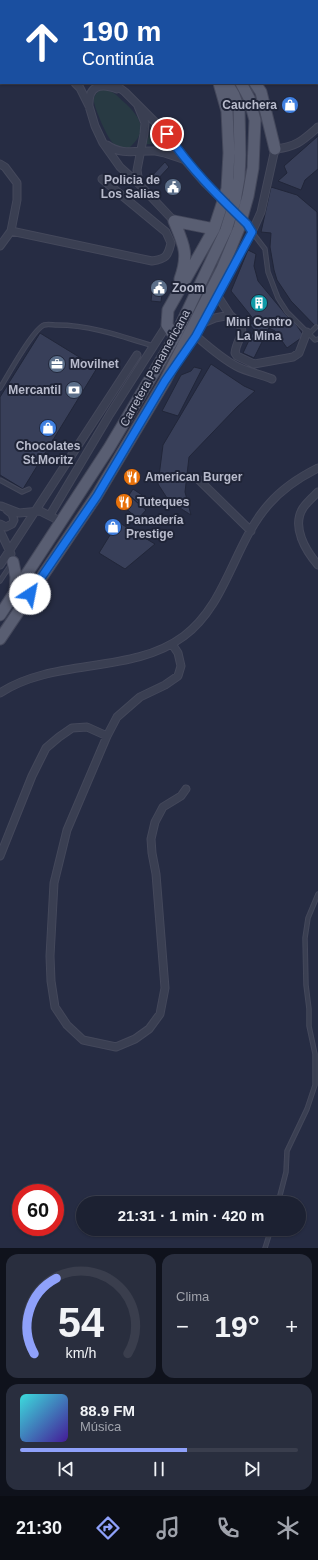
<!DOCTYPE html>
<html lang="es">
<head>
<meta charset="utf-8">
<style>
	:root { --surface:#1c2132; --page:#292e3e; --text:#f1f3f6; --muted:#a0a3ac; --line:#3a3e4d; --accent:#8fa1fa }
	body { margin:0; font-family:Arial,sans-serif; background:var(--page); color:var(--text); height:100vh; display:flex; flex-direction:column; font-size:15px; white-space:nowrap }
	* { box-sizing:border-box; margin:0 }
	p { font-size:13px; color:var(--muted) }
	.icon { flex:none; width:22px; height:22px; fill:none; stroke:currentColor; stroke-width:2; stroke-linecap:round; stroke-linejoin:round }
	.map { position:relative; height:1248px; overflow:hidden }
	.sheet { display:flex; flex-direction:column; gap:6px; padding:6px; background:#0f121c; flex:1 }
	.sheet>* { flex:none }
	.hud { position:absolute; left:0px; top:0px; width:318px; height:84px; box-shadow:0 1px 3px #0004,0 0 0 1px var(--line); background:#1a4fa0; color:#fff; overflow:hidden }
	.speed { position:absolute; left:12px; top:1184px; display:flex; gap:8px; font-size:20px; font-weight:700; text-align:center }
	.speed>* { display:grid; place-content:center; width:52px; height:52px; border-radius:50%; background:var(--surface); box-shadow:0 1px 3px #0004,0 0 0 1px var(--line); line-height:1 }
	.speed .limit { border:6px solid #d22; background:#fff; color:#111 }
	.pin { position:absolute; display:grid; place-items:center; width:34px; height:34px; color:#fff; margin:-17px; border:2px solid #fff; border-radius:50%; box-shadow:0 1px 4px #0007 }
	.me { position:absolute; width:44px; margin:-22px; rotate:34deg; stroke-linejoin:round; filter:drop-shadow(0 0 3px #0008) }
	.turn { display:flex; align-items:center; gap:14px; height:84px; padding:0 16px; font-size:18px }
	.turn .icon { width:52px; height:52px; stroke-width:2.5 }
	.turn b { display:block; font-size:28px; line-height:34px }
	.big { font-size:30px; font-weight:700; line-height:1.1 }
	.sheet .tile { flex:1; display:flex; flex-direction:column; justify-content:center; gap:6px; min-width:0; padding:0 14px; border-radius:12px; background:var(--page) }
	.sheet .dial { align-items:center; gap:0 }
	.dial svg { height:104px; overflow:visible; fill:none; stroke:var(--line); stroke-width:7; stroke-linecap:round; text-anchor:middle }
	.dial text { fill:var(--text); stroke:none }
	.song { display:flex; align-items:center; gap:12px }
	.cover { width:48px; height:48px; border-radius:6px; background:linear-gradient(135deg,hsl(180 70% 55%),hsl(260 70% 35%)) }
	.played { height:4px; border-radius:2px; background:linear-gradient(90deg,var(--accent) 60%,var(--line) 60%) }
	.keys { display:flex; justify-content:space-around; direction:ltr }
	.heat { display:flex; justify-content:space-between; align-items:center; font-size:22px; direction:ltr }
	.sheet .tiles { flex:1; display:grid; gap:6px; grid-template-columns:1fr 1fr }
	.tile:last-child { grid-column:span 2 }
	.trip { position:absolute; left:76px; top:1196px; width:230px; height:40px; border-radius:20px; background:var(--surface); box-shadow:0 1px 3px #0004,0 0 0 1px var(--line); font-weight:700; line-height:40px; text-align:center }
	.menu { display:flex; height:64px; justify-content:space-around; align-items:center; background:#0b0d14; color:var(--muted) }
	.menu .icon { width:28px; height:28px }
	.menu .current { color:var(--accent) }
	.menu b { font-size:18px; color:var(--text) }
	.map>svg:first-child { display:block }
	.green { fill:#283a43 }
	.building { fill:#383f59; stroke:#212639 }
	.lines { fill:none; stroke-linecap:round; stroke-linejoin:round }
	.lane-casing { stroke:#44485b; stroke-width:5.5 }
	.street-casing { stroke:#44485b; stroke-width:9 }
	.primary-casing { stroke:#44485b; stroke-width:13 }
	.lane { stroke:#3a3f52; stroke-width:3.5 }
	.street { stroke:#3a3f52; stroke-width:7 }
	.primary { stroke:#595e72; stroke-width:11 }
	.street-bridge-casing { stroke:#44485b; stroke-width:9; stroke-linecap:butt }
	.street-bridge { stroke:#3a3f52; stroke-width:7 }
	.route-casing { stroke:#114b97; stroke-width:10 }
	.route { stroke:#1a73e8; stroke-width:7 }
	.labels { text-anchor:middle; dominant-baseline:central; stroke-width:4; stroke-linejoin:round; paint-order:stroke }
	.poi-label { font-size:12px; font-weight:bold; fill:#b8bbcc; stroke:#1f2437; text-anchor:start }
	.street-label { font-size:12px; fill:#b8bbcc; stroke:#1f2437 }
</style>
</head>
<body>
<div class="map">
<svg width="318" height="1248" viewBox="0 0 318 1248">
	<rect width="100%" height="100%" fill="#262c43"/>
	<path class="green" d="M102,89C114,91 116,95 125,103C141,118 149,131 129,148C124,148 119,147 114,144C108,140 95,109 94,102C93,96 97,92 102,89Z
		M149,124L163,137L172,149L160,144H146L151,130Z"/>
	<path class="building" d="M318,136V169L305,180L301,190L278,181L287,173L284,166Z
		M165,162L169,167L155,182L150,178Z
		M271,187L297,195L317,212L318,329L291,301L277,280L274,270L270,247L271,233L261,232Z
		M248,250L256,254L254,266L258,281L287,316L293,320L304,336L287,348L275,331L269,328L254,358L243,353L254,330L250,325L255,321L231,291Z
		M153,285L163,286L161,302L151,301Z
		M40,333L97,368L23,489L0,475V397Z
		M211,364L244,386L255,391L237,407L189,457L185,492L191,515L169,501L158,484L163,445Z
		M194,367L202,369L178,416L162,411L181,375L191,371Z
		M133,489L148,499L142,507L129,495Z
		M129,495L146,510L138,519L121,504Z
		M118,522L155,544L125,569L99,553Z"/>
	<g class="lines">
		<g class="lane-casing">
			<path id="lane" d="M252,232L265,249L268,272L278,298L287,312L315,340L318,339
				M309,334L316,327
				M0,388C7,377 33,329 44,325C48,324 53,325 57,325C90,325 121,336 153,346
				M0,480L22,492L29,489
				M0,581L10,566
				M278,1203L286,1172L287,1151L307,1109L315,1085V1054L309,1026V1009L306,985L305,938L308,918L318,894
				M265,1248L271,1229"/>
		</g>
		<g class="street-casing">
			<path id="street" d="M0,48H1
				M0,60H1
				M75,83L80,88L89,106L95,126L103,143L120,167L139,184L174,221
				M113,83L125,92L167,134L185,160L204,182
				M89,106C88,85 101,83 117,89
				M138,106L145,123L144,134L137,170L139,184
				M107,145C122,156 138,150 155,151C165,152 176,157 185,160
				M0,164L5,167L17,183V200L11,231L0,246
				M11,231L152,261C166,259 168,256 171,243L166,232L102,179
				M217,295L230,315
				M203,323L215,318L230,315C252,333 237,334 235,353L237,356L254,364L293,357L299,353L307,332
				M272,379C260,374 247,372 236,366C221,358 209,347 196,336L252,232L261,212L275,149C296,147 302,141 318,127
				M196,477L251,531
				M318,492C313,497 307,502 303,508C291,527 306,551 318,565
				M1,506L19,513L40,511L60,521
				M50,515L110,414L167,325
				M0,524L6,527L12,524L14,520L12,514L7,510
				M0,531L11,554
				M0,565L137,355
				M172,644L178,653L181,666L178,676L165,685L140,697L117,717L107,736L67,830L54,883L50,956L51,981L55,1007L67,1025L83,1040L116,1047L135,1039L149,1029L160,1014L165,988L156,874L152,853L151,839L155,822L163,807L181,796L186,789
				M0,693C55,657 132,675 184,636C227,604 234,543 269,504C282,489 300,477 318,468
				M0,856L32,776L46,748L59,737L72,728L87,727L107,736"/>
		</g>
		<g class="primary-casing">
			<path id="primary" d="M151,0L152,1
				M168,0L170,1
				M255,83L261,92L275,149
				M180,279C189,254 184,245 174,221L214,229
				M175,337L167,325L168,310L214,229L227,189L229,153L227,111L219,83
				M13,562L16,577L15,591
				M0,615L109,448L175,337L226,230L235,201L239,178L240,155L239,109L234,95L227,83
				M0,639L97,495L165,381L222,269L239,228L248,196L253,168L255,120L249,98L241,83"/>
		</g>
		<use href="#lane" class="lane"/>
		<use href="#street" class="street"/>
		<use href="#primary" class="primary"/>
		<g class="street-bridge-casing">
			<path id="street-bridge" d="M204,182L247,224"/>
		</g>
		<use href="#street-bridge" class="street-bridge"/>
	</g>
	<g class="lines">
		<g class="route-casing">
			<path id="route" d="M30,594L97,496L165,381L196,336L252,232L247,224C217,195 191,169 167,134"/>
		</g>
		<use href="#route" class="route"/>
	</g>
	<defs>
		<g id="shop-disc" transform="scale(0.9)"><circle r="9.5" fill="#3f7fe0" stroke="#1f2437"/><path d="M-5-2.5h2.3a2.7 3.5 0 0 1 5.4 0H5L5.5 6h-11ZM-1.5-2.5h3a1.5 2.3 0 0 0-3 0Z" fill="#fff"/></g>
		<g id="civic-disc" transform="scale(0.9)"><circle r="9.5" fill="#5c6f8a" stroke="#1f2437"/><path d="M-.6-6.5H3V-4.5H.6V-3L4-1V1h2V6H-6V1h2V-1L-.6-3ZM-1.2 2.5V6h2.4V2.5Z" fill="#fff"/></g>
		<g id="building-disc" transform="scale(0.9)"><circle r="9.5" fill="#0f9aa8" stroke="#1f2437"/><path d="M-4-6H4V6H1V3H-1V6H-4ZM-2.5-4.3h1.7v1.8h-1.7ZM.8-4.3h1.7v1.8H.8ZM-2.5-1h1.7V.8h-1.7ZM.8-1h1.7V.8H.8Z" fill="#fff"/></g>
		<g id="office-disc" transform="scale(0.9)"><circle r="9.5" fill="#5c6f8a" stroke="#1f2437"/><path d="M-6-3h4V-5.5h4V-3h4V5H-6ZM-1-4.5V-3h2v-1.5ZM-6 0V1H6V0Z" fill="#fff"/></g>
		<g id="bank-disc" transform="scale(0.9)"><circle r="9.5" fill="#5c6f8a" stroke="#1f2437"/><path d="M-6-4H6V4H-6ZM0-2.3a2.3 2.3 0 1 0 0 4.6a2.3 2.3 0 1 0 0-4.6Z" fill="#fff"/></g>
		<g id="restaurant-disc" transform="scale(0.9)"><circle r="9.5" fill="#e8710a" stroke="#1f2437"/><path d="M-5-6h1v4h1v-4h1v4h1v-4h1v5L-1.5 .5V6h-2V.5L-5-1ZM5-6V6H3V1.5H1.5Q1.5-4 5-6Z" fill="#fff"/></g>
	</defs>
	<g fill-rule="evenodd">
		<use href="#shop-disc" x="290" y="105"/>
		<use href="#civic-disc" x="173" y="187"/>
		<use href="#civic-disc" x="159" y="288"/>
		<use href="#building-disc" x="259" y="303"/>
		<use href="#office-disc" x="57" y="364"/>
		<use href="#bank-disc" x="74" y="390"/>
		<use href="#shop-disc" x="48" y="428"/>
		<use href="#restaurant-disc" x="132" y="477"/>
		<use href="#restaurant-disc" x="124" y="502"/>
		<use href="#shop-disc" x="113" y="527"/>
	</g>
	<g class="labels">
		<g class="poi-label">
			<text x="277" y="105" text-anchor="end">Cauchera</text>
			<text x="160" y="180" text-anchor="end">Policia de<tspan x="160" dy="14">Los Salias</tspan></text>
			<text x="172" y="288">Zoom</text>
			<text x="259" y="322" text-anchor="middle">Mini Centro<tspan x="259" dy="14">La Mina</tspan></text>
			<text x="70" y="364">Movilnet</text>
			<text x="61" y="390" text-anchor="end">Mercantil</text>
			<text x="48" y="446" text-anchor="middle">Chocolates<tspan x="48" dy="14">St.Moritz</tspan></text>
			<text x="145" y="477">American Burger</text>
			<text x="137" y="502">Tuteques</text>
			<text x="126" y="520">Panadería<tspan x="126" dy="14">Prestige</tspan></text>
		</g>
		<g class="street-label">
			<text transform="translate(155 368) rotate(-61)">Carretera Panamericana</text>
		</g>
	</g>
</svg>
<div class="speed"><div class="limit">60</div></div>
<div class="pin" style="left:167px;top:134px;background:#d93025"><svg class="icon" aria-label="arrive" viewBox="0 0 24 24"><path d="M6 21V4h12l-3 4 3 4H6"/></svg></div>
<svg class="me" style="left:30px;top:594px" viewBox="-20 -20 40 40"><circle r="19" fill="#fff"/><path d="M0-13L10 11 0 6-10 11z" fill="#1a73e8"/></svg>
<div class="trip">21:31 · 1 min · 420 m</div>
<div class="hud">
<div class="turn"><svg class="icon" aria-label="ahead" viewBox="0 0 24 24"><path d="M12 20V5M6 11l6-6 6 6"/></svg><div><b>190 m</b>Continúa</div></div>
</div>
</div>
<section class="sheet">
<div class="tiles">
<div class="tile dial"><svg viewBox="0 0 100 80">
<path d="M14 69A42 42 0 1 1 86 69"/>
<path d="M14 69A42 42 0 0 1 31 11" stroke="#8fa1fa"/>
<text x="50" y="56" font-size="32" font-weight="700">54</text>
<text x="50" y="72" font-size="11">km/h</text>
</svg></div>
<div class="tile"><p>Clima</p>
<div class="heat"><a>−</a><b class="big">19°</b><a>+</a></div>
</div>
<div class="tile">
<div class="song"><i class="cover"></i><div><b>88.9 FM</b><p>Música</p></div></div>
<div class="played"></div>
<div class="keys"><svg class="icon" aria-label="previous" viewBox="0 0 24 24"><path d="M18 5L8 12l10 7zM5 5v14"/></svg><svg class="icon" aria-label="pause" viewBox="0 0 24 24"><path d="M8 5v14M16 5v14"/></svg><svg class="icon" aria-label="next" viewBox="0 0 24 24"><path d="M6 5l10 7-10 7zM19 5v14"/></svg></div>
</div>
</div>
</section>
<nav class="menu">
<b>21:30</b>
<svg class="icon current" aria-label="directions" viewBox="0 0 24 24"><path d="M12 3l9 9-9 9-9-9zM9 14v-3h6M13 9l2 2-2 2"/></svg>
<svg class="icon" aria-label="music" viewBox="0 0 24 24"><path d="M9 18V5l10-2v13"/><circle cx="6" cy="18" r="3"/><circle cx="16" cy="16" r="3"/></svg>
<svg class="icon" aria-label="phone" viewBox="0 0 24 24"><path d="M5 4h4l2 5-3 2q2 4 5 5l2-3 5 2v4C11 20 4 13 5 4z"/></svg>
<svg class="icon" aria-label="climate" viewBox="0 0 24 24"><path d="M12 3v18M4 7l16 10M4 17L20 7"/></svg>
</nav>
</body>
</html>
